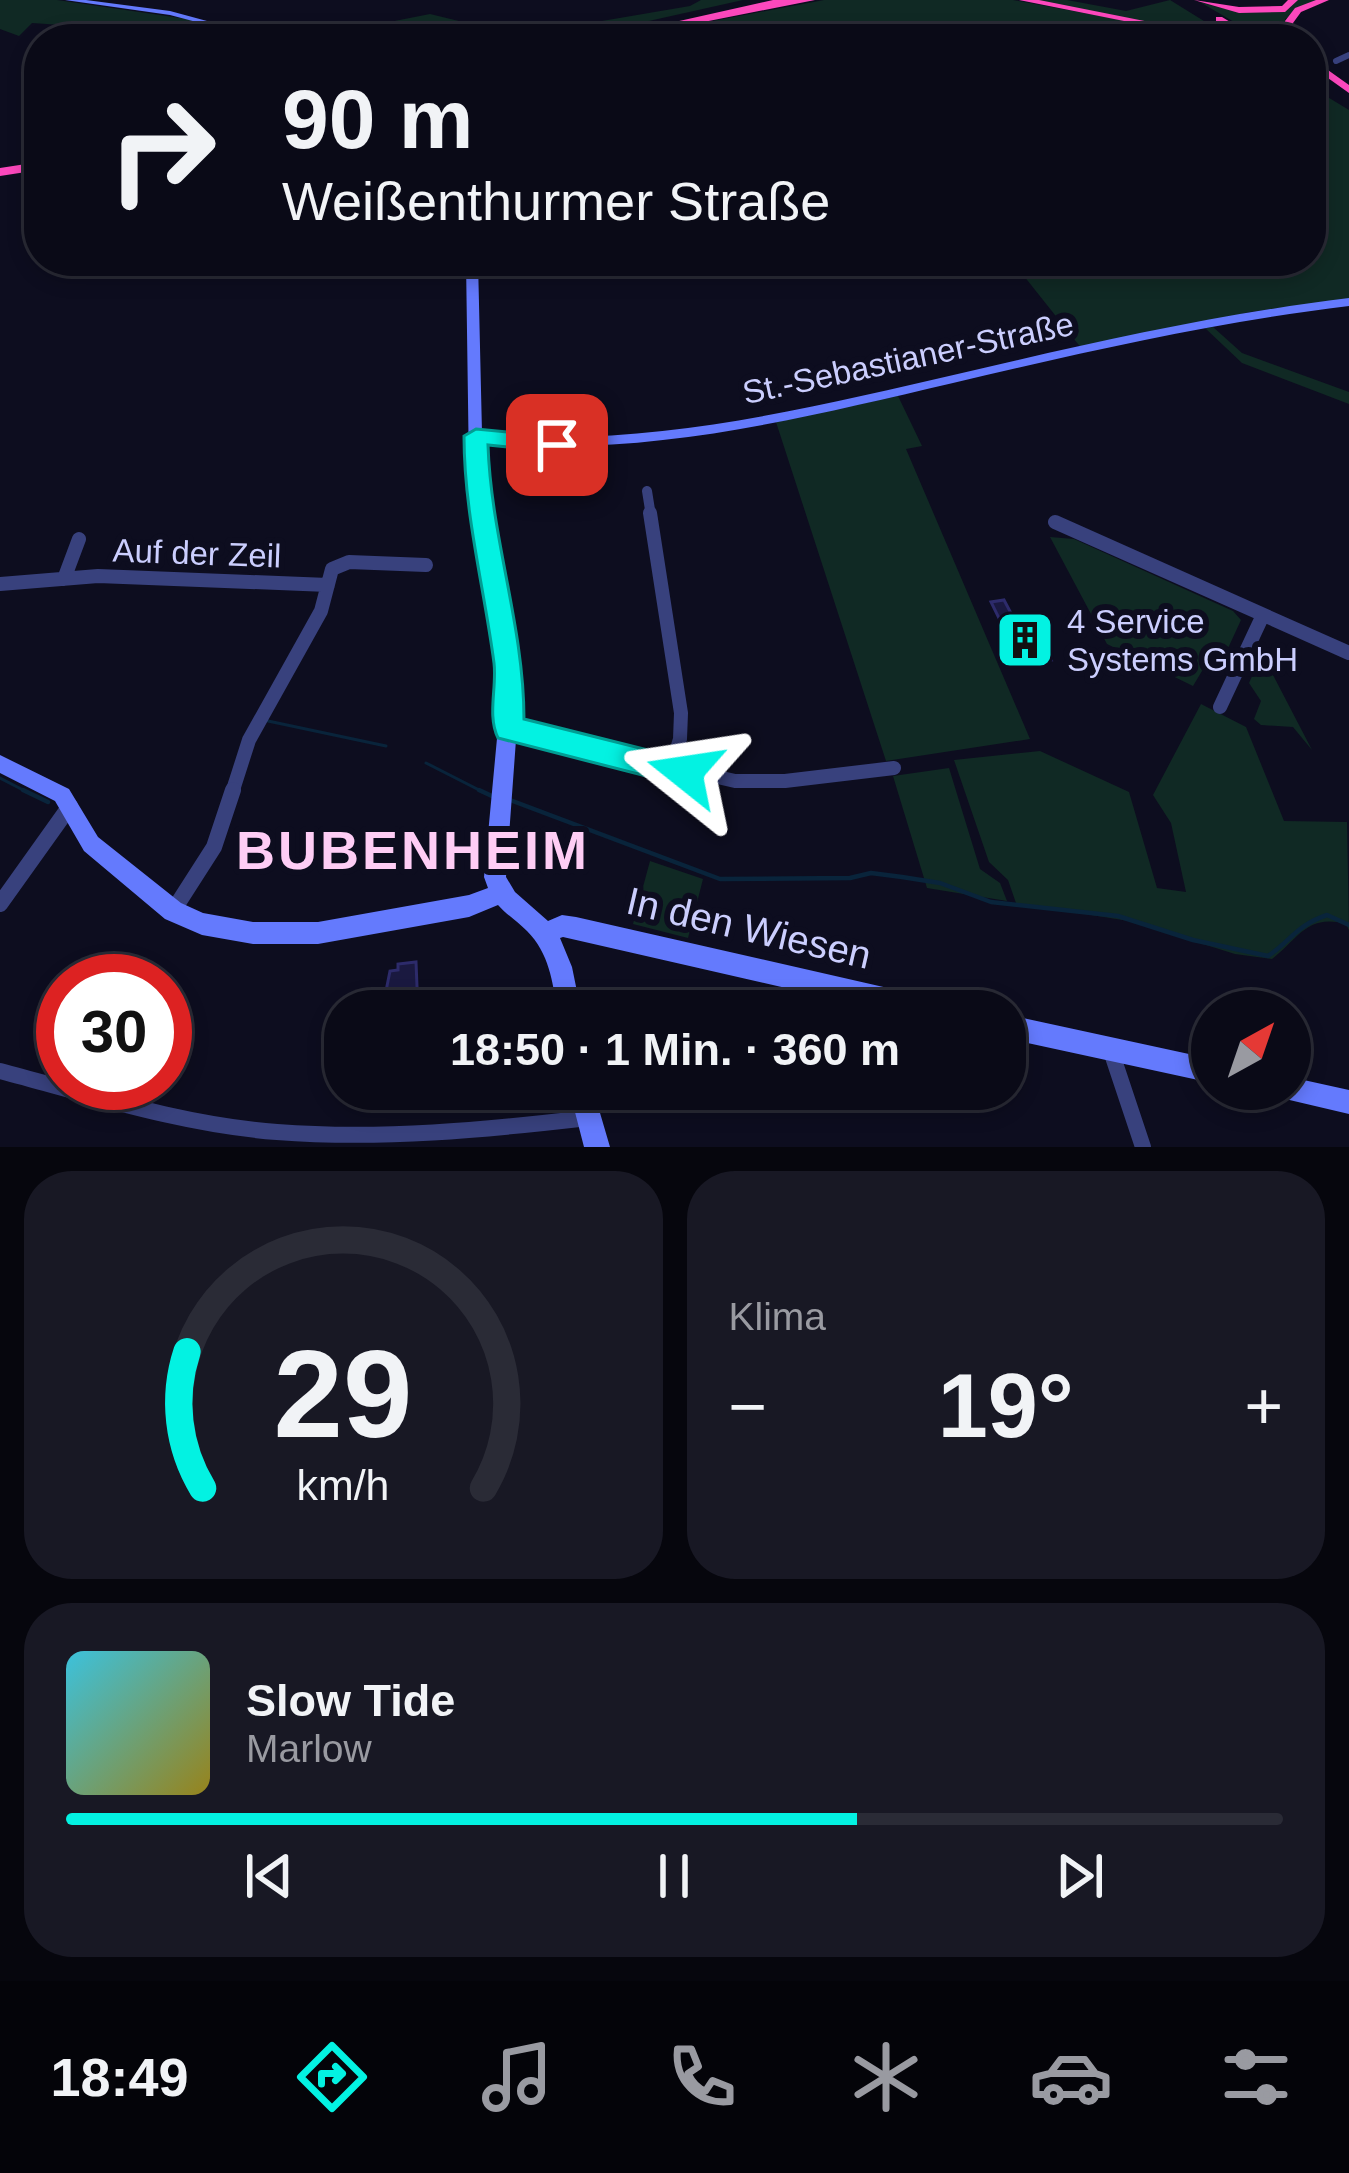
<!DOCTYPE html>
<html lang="de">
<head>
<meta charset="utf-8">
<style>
	:root { --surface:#0a0a17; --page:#181824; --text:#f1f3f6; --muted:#999aa1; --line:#2a2b36; --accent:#03f2e2 }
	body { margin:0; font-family:Arial,sans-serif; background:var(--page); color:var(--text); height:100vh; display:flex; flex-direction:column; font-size:45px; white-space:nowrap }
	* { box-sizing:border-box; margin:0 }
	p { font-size:39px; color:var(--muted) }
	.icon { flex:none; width:66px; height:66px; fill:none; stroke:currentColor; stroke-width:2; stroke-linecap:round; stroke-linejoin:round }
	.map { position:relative; height:1147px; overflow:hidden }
	.sheet { display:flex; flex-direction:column; gap:24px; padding:24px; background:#06060d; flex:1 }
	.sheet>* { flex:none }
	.guide { position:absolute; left:24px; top:24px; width:1302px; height:252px; border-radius:48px; box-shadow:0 6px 18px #0003,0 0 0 3px var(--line); background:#0a0a17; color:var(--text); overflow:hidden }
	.needle { width:78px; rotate:40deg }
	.tools { position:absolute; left:1191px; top:990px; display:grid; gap:24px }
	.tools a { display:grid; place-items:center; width:120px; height:120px; border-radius:50%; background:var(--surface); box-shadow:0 6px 18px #0003,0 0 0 3px var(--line); font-size:60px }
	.speed { position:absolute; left:36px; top:954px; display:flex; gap:24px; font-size:60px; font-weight:700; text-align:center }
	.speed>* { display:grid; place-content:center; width:156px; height:156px; border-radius:50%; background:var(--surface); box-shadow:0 6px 18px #0003,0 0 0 3px var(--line); line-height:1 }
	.speed .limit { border:18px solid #d22; background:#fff; color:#111 }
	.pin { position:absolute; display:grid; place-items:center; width:102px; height:102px; color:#fff; margin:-51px; border-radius:24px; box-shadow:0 6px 18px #0006 }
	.me { position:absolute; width:132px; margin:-66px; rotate:285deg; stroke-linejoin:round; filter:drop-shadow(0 0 9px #0008) }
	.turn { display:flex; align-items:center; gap:42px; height:252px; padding:0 60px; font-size:54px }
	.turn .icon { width:156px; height:156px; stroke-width:2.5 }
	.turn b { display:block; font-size:84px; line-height:102px }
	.big { font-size:90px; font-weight:700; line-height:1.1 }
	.sheet .widget { flex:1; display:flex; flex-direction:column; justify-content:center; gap:18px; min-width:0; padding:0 42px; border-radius:48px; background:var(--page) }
	.sheet .dial { align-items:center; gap:0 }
	.dial svg { height:312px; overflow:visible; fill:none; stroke:var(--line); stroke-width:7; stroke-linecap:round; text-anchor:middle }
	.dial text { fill:var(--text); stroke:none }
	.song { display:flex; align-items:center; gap:36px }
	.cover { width:144px; height:144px; border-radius:18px; background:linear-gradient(135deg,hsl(190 70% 55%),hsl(50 70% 35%)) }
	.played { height:12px; border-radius:6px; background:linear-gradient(90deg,var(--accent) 65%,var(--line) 65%) }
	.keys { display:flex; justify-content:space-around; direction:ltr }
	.heat { display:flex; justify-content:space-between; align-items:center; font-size:66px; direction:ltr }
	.sheet .tiles { flex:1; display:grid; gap:24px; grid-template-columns:1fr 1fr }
	.widget:last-child { grid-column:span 2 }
	.trip { position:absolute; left:324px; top:990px; width:702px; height:120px; border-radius:48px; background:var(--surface); box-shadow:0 6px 18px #0003,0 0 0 3px var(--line); font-weight:700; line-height:120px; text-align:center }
	.menu { display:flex; height:192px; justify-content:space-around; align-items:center; background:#040409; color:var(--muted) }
	.menu .icon { width:84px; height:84px }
	.menu .on { color:var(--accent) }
	.menu b { font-size:54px; color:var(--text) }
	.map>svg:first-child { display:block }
	.green { fill:#102924 }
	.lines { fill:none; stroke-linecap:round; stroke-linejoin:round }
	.stream-far1 { stroke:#09243b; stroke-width:3 }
	.stream { stroke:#09243b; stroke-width:4.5 }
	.building { fill:#1a1940; stroke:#2d2b6b; stroke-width:3 }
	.street-far3 { stroke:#38417d; stroke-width:6 }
	.street-far2 { stroke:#38417d; stroke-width:10 }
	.street-far1 { stroke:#38417d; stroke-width:14 }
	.street { stroke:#38417d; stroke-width:16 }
	.secondary { fill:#647afd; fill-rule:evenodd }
	.highway { fill:#fc48bd; fill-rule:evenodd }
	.route { fill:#03f2e2; stroke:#029d93; stroke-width:3 }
	.labels { text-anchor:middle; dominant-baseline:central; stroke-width:12; stroke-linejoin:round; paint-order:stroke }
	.street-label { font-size:33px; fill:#cbcefe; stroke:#0d0d1f }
	.poi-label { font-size:33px; fill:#cbcefe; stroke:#0d0d1f; text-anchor:start }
	.near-street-label { font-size:39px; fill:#cbcefe; stroke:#0d0d1f }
	.near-district-label { font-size:54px; font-weight:bold; letter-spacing:3px; fill:#fecdf5; stroke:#0d0d1f }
</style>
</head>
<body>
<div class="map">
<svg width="1349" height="1147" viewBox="0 0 1349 1147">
	<rect width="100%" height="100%" fill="#0d0d1f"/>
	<path class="green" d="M0,0H57L194,20L164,32L32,23L19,36L0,29Z
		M701,0H743L568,39H496L690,6Z
		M824,0H1013L1225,39H618Z
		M1030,0H1067L1126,11L1170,0L1233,39Z
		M1295,0H1318L1285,19L1288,39H1263L1200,2C1227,11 1262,16 1290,8Z
		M430,14L471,24C430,37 381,47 339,32Z
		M1311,87L1349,110V299L1250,312L1082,349L1012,261H1311Z
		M1213,327L1242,353L1349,392V404L1242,363L1205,328Z
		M898,396L922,446L906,449L1030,739L886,761L776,422Z
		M1050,537L1074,539L1233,611L1241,620L1218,670L1202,671L1193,686L1107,644Z
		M1262,654L1312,750L1293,727L1261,725L1254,719L1261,701L1249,683Z
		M1201,704L1246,727L1284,821L1347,822L1349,930L1346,924C1307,913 1297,940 1272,959L1235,954L1129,921L1016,903L1008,880L989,862L954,760L1040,751L1129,792L1157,888L1186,892L1171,823L1153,795Z
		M949,768L980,869L1000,883L1007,901L927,888L893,776Z
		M650,861L703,879L688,938L633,924Z"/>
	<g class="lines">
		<path class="stream-far1" d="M268,721L386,746
			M426,763L485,793
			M0,778L29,793"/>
		<path class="stream" d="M23,790L48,802
			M479,790L494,797
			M510,800L720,879L850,878L871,873L902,877L940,883L991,902L1118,916L1193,940L1268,956C1290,942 1295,926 1327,915L1349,925"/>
	</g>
	<path class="building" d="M1004,600L1014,619L1029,618L1051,660L1021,663L991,602Z
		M416,962L418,1011H382L390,971L398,970V964Z"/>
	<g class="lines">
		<path class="street-far3" d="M1336,61L1349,55"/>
		<path class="street-far2" d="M647,491L651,516"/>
		<path class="street-far1" d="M650,513L681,713L680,739L671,768
			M1055,522L1349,653
			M64,579L79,539
			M0,584L98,576L328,585
			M1220,707L1263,615
			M509,729L735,781H785L894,768
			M232,793L249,740L321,611L332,569L349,562L426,565"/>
		<path class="street" d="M0,904L70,806
			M173,911L214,847L233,790
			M1111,1051L1143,1147
			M0,1071C91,1095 183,1125 277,1132C381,1140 485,1130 588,1118"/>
		<path class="secondary" d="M65,0H86L170,11L274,39H261L170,15Z
			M466,261H478L482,433C645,450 804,409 962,373C1090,343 1218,314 1349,298V306C1215,322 1084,352 953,383C798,419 643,459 483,442V472L520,685L506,877L515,892L548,921L562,915L576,917L936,999L944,1003L948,1011H886L563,937L560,938L572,967L581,1011H557C553,982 549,953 527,931C518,922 507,915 498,905L469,917L318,944H253L202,935L165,919L84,851L55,801L0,773V755L69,789L98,837L181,903L203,913L253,922H318L469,895L488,888L484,877L502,685L469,472Z
			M1005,1014L1212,1059V1083L1005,1038Z
			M1290,1077L1349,1090V1114L1281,1098L1278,1089H1290Z
			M569,1089H593L610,1147H584Z"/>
		<path class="highway" d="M773,0H815L618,39H599Z
			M1019,0H1039L1235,39H1214Z
			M1194,0L1239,7L1282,6L1288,0H1298L1285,12L1239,13Z
			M1316,0H1329L1301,12L1293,23L1297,39H1287L1285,21L1295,8Z
			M1216,17H1222L1258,39H1246L1216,21Z
			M1311,58L1349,85V93L1311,66Z
			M39,162V170L0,176V168Z"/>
	</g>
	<path class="route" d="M476,429L557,437L569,445L557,452L488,445C491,538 524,626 524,719L696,762L701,772L696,782L685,786L498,738C487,716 497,687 494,663C484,587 464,513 464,436Z"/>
	<defs>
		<g id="building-square" transform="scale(3)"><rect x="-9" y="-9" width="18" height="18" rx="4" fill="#03f2e2" stroke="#0d0d1f"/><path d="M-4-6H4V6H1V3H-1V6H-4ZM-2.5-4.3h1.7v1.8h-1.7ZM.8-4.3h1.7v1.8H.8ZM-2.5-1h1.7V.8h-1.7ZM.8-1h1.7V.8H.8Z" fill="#111"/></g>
	</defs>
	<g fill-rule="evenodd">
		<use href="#building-square" x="1025" y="640"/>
	</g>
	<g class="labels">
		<g class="street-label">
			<text transform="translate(908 358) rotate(-12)">St.-Sebastianer-Straße</text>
			<text transform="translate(197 553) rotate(2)">Auf der Zeil</text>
		</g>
		<g class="poi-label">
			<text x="1067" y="621">4 Service<tspan x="1067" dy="38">Systems GmbH</tspan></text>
		</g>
		<g class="near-street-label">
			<text transform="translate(749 928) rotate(13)">In den Wiesen</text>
		</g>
		<g class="near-district-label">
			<text x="413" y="850">BUBENHEIM</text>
		</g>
	</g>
</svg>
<div class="tools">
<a><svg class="needle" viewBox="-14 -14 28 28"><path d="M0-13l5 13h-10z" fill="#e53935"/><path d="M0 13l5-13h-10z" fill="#999aa1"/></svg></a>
</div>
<div class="speed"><div class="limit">30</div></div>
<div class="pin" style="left:557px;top:445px;background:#d93025"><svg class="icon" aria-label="arrive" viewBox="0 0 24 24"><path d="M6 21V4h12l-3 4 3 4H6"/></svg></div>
<svg class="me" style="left:685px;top:772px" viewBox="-20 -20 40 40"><path d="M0-17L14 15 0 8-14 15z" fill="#03f2e2" stroke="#fff" stroke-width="4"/></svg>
<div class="trip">18:50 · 1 Min. · 360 m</div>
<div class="guide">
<div class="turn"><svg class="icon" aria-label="right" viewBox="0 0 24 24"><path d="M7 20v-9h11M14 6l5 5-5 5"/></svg><div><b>90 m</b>Weißenthurmer Straße</div></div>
</div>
</div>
<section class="sheet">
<div class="tiles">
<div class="widget dial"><svg viewBox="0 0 100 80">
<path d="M14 69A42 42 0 1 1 86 69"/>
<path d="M14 69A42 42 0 0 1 10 34" stroke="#03f2e2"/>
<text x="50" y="56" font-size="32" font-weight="700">29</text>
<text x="50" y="72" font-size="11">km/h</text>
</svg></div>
<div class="widget"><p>Klima</p>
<div class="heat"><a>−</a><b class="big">19°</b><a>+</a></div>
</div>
<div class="widget">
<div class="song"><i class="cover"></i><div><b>Slow Tide</b><p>Marlow</p></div></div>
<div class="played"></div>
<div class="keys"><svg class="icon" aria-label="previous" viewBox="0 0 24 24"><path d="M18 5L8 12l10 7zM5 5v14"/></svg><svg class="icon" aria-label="pause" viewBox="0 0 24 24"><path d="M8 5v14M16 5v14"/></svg><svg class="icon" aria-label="next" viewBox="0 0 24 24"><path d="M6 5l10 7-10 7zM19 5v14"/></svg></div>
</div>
</div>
</section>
<nav class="menu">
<b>18:49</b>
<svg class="icon on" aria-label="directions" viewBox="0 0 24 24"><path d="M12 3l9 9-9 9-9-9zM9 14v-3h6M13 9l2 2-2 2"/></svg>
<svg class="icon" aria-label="music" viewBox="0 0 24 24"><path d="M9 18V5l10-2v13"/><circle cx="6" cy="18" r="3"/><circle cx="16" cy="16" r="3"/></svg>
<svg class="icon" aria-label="phone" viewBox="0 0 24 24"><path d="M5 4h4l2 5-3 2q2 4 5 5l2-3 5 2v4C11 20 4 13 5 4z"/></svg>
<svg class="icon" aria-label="climate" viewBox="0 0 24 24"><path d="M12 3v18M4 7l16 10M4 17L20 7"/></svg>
<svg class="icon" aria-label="car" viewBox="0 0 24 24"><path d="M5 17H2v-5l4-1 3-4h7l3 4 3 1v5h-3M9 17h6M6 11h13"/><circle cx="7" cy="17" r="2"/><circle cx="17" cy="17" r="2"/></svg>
<svg class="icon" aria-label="filters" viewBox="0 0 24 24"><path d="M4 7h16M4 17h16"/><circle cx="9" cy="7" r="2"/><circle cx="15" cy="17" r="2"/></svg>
</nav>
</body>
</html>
